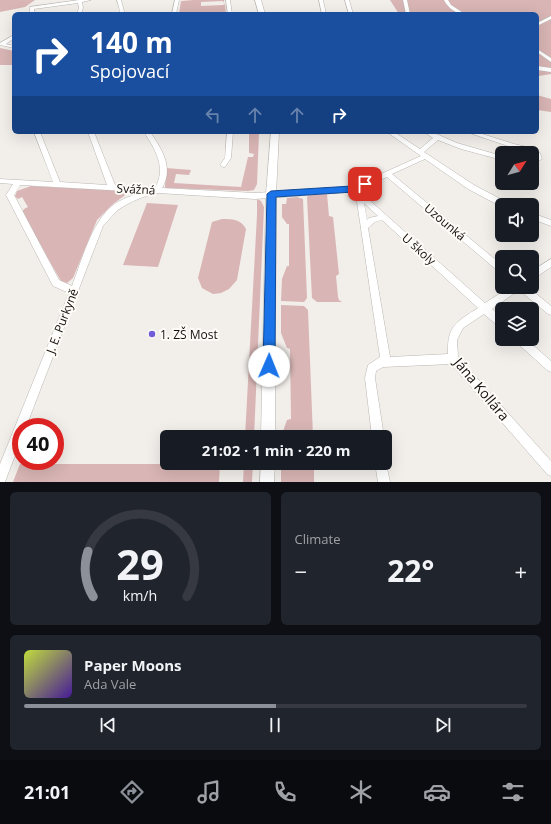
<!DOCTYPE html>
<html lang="en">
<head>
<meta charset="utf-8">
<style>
	:root { --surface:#171b24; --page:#20242c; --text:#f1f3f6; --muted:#9ea1a6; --line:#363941; --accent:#8c9099 }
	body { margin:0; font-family:"Open Sans",sans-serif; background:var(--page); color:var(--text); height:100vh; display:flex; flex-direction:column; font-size:15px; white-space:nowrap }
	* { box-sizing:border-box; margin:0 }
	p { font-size:13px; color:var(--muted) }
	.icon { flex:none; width:22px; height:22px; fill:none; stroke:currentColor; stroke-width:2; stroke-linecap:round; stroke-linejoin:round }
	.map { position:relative; height:482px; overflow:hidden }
	.sheet { display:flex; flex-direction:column; gap:10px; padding:10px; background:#0d0f14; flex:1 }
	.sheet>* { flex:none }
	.guide { position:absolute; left:12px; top:12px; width:527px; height:122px; border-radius:6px; box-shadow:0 4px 16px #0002; background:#1a4fa0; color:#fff; overflow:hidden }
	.needle { width:26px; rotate:53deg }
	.controls { position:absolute; left:495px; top:146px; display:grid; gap:8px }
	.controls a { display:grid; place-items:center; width:44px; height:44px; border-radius:6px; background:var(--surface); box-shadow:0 4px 16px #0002; font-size:20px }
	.speed { position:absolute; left:12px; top:418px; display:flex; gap:8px; font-size:20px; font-weight:700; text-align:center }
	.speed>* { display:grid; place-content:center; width:52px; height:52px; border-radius:50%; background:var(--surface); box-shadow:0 4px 16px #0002; line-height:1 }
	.speed .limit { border:6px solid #d22; background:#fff; color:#111 }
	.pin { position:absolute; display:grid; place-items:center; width:34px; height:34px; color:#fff; margin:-17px; border-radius:8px; box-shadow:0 2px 6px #0006 }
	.me { position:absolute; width:44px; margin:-22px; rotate:1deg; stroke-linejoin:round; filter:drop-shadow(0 0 3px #0008) }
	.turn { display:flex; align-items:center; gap:14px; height:84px; padding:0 12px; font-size:18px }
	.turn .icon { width:52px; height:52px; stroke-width:2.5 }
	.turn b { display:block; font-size:28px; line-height:34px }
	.lanes { display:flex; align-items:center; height:38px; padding:0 12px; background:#0003; justify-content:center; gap:20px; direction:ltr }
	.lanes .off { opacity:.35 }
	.big { font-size:30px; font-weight:700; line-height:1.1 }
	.sheet .tile { flex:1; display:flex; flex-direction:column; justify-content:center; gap:6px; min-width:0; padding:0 14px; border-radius:6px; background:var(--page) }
	.sheet .dial { align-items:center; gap:0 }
	.dial svg { height:104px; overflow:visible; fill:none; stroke:var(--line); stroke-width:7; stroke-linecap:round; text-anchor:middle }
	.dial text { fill:var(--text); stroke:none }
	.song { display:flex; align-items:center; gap:12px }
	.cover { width:48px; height:48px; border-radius:6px; background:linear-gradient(135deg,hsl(70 70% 55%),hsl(260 70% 35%)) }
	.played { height:4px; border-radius:2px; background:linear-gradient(90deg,var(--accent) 50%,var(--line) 50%) }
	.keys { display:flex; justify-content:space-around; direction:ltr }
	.heat { display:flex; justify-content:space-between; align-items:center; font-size:22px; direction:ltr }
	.sheet .tiles { flex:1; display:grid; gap:10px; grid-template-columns:1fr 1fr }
	.tile:last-child { grid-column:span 2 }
	.trip { position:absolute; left:160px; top:430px; width:232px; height:40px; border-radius:6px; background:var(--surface); box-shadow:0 4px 16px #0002; font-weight:700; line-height:40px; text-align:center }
	.tabs { display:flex; height:64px; justify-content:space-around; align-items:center; background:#090b0e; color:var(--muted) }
	.tabs .icon { width:28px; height:28px }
	.tabs .active { color:var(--accent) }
	.tabs b { font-size:18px; color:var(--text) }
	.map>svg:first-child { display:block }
	.green { fill:#d9b5b5 }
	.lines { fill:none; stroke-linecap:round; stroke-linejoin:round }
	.minor-casing { stroke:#bab7b3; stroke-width:1 }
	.tertiary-casing { stroke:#bab7b3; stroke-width:1 }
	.minor { fill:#fff; fill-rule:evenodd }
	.tertiary { fill:#fff; fill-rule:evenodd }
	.route { fill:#1a73e8; stroke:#114b97 }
	.poi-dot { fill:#715dd7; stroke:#fffcf7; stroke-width:1.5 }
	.labels { text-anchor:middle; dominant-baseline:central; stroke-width:4; stroke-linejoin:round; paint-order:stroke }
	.street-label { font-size:12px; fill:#11100f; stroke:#fffcf7 }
	.poi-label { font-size:12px; fill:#11100f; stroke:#fffcf7; text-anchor:start }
	.near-street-label { font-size:14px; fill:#11100f; stroke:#fffcf7 }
</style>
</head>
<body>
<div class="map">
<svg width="551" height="482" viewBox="0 0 551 482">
	<rect width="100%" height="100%" fill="#f2eeea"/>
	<path class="green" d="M0,0H35L25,7L0,12Z
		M194,0H224V3L223,1L201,2V6L223,5L225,4L226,14H179L181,1Z
		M390,0H551V74L539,76L537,79V14H399Z
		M0,48L14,51V65H0Z
		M537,95L551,99V112L537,110Z
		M249,132H259L257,184L254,190L248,191L165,188L166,168L191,170L189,175L176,174L174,183L241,187L248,157H253L254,154L249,153Z
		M31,186L127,191L128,193L113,204L97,220L73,278L67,283L61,281L22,213L24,209L28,207L22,197L18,199L15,196L17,191Z
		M327,194L329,216L333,217L339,274L336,276L338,297L339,300L342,302H317L312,298L307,197L309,195Z
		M297,197L303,199L307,298L304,302L281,301L282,279L287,266H289V224H287L282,217V204H286L287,198Z
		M257,199L261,201L264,207L254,437H245L257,215Z
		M147,203L178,205L158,267L123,265Z
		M222,219C232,219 241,219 246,229L237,280L229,289L221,293L213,294L202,288L198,278L212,222Z
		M281,305L304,306L308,310L313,437H281L287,420L291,419L290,349L287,348L281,333Z
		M244,463H253L252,482H243Z
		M281,463H314V482H281Z
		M20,464H220L219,482H13Z"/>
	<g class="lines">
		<g class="minor-casing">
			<path id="minor" d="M79,0H91L82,2L83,8L81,14H77L79,8L78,3L34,9V14H30V7Z
				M117,0H121L124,11L123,14H119L120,11Z
				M175,0H179L176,14H172Z
				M226,0H230L232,14H228Z
				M319,0H323L326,14H322Z
				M345,0H349L353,14H349Z
				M403,0H407L410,14H406Z
				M444,0H448L451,5L465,14C456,14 448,8 444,0Z
				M551,16V19L537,26V23Z
				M14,35V38L6,44L14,46V48L0,45V43Z
				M537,49L551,58V62L537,52Z
				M537,66L551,68V72L537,70Z
				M34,132H40L60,182L107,185L88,132H94L115,185L155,188C167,168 155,149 144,132H150C162,149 174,168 162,188L255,193L352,187L421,156L387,132H394L420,149L433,138L424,132H432L457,143L502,156V160L461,149L438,140L424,152L474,185L508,203L509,205H502V207L468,189L425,159L392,174L502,265V273L499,272L387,177L358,190L485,303L510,287H528L551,306V315L548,314L519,290L492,309L502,318V328L499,327L484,314L463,328L457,340L458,357L551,461V476L547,474L451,364L383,367L376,371L375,378L384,437H372L365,378L368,365L380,357L356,195L351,192L255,199L158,193C146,195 129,202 118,210C113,214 108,221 103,226L26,427H21V440L6,479L5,482H0V464L69,293L53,286L6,195L13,184L0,183V179L53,182ZM20,185L143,192C133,195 121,199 112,206C92,222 81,262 72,286L59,280L14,195ZM364,203L378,216L369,218L367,220ZM382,220L478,308C456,322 447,326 448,354L390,357L368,228L375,222Z
				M227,132H233L231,158L225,167H223L220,165L225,158Z
				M467,132H476L514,144L535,149L540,153L542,159L532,164V159L535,158V155L531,152L511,147Z
				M532,213L551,220V226L532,219Z
				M551,259V267L532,280V271Z
				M514,339H526L551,361V372L547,370L516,342Z
				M385,459L390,482H378L375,463H385Z"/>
		</g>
		<g class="tertiary-casing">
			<path id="tertiary" d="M255,0H261L265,14H259Z
				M271,132H279L276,194L275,437H261L266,194Z
				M261,463H275L274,482H260Z"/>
		</g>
		<use href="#minor" class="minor"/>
		<use href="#tertiary" class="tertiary"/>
	</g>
	<path class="route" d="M365,181L369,184L368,186L353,192L276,197L275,366L273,370L269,372L265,370L263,366L267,194L271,191L352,186Z"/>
	<circle class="poi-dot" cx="152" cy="334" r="4"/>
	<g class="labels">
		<g class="street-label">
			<text transform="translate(136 189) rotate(3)">Svážná</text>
			<text transform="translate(445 222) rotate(40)">Uzounká</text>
			<text transform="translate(419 249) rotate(42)">U školy</text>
			<text transform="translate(62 321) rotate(-69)">J. E. Purkyně</text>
		</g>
		<g class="poi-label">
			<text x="160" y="334">1. ZŠ Most</text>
		</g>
		<g class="near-street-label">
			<text transform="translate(482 389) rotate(50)">Jána Kollára</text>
		</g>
	</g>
</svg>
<div class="controls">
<a><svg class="needle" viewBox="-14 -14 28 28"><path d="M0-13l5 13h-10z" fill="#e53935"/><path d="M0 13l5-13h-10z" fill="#9ea1a6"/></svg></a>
<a><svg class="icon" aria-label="sound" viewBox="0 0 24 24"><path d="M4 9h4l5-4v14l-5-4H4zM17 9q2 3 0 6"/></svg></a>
<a><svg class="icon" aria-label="search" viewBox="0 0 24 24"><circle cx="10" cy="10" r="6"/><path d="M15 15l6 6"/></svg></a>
<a><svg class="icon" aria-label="layers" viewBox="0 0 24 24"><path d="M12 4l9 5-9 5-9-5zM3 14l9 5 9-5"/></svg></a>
</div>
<div class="speed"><div class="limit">40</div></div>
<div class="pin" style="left:365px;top:184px;background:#d93025"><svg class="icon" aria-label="arrive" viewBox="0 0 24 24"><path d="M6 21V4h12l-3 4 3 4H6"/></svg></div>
<svg class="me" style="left:269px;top:366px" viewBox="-20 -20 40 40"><circle r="19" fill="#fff"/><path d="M0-13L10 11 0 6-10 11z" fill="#1a73e8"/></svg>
<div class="trip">21:02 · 1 min · 220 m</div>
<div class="guide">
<div class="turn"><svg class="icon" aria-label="right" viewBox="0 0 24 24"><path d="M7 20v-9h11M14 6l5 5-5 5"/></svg><div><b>140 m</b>Spojovací</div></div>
<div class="lanes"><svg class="icon off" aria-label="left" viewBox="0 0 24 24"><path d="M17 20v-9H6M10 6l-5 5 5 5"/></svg><svg class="icon off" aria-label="ahead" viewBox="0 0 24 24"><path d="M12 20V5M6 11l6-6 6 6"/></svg><svg class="icon off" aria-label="ahead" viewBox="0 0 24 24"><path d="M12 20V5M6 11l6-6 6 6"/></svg><svg class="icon" aria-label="right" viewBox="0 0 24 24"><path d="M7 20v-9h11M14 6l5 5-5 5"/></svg></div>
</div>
</div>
<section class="sheet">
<div class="tiles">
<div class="tile dial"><svg viewBox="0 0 100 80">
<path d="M14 69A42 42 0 1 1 86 69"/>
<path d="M14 69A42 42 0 0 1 10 34" stroke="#8c9099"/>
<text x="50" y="56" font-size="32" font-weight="700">29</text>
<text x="50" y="72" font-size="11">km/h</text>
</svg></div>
<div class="tile"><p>Climate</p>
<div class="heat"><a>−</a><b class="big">22°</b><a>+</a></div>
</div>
<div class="tile">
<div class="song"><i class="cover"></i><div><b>Paper Moons</b><p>Ada Vale</p></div></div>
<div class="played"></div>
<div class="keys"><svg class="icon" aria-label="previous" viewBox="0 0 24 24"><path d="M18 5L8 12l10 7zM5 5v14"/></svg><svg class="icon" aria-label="pause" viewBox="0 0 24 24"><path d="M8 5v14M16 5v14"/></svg><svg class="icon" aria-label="next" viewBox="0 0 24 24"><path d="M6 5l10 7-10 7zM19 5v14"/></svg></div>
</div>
</div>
</section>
<nav class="tabs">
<b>21:01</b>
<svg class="icon active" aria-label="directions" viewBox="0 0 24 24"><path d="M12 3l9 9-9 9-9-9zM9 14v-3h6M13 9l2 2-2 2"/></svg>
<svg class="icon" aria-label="music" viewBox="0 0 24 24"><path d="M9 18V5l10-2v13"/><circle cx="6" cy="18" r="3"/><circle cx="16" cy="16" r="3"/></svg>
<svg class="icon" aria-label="phone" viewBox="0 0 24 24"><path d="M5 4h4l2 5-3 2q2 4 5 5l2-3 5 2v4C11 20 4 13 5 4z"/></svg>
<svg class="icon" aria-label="climate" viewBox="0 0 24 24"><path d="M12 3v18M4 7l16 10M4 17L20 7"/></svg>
<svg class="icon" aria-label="car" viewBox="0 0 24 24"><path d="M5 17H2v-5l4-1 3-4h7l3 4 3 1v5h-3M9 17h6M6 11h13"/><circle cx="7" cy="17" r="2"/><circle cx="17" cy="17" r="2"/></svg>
<svg class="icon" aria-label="filters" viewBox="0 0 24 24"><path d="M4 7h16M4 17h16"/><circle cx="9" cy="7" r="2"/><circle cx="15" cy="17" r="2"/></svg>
</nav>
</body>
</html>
